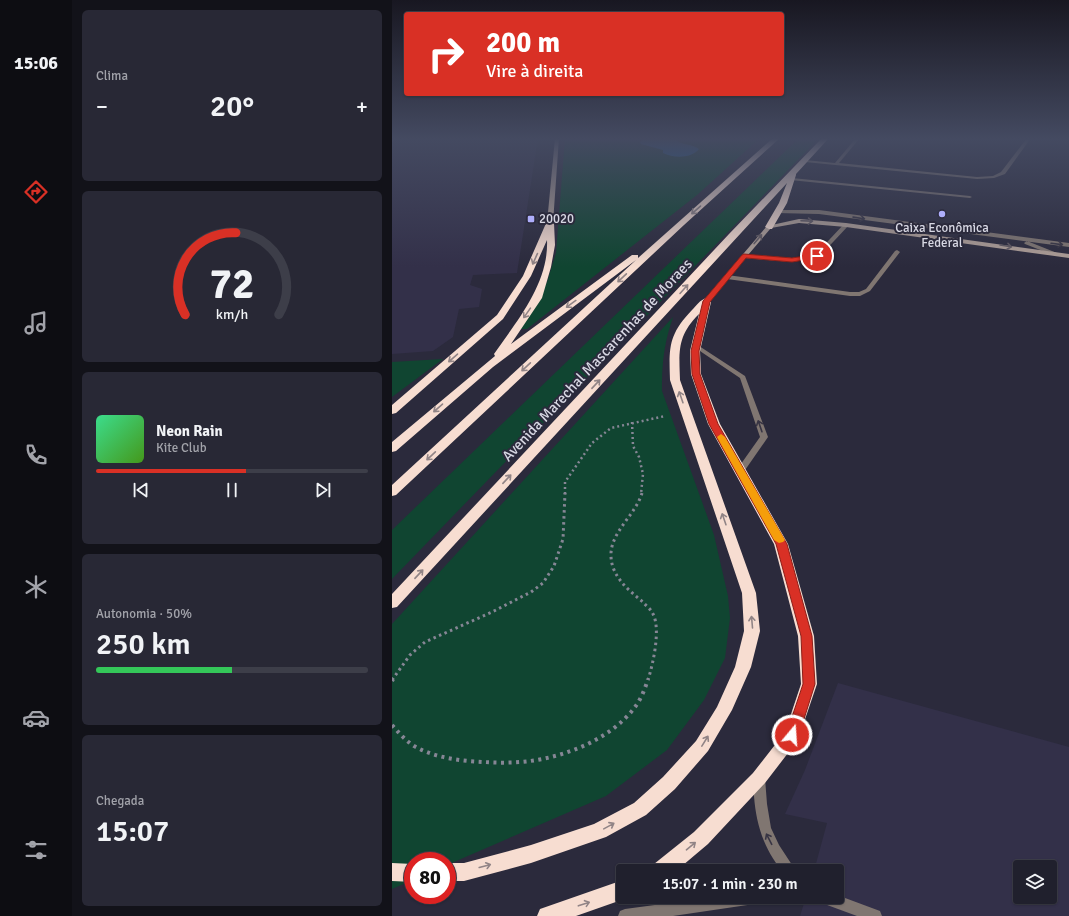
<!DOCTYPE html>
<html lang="pt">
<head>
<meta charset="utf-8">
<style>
	:root { --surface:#20202d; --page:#282835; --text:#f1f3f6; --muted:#a2a3aa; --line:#3d3e49; --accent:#d93025 }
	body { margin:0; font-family:Signika,sans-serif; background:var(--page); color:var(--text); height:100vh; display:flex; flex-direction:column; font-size:15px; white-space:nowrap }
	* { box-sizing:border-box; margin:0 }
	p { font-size:13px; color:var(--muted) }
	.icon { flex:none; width:22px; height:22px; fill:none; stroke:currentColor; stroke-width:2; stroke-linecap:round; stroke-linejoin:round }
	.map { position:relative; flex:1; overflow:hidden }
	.drawer { display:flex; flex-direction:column; gap:10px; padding:10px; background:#121219; width:320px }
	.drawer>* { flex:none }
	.hud { position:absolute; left:12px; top:12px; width:380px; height:84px; border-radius:4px; box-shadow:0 1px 3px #0004,0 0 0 1px var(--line); background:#d93025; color:#fff; overflow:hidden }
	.tools { position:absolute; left:621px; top:860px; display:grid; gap:8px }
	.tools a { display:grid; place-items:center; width:44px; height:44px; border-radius:4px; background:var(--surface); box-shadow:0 1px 3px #0004,0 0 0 1px var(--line); font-size:20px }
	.speed { position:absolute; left:12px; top:852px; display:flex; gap:8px; font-size:20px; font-weight:700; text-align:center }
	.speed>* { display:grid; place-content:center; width:52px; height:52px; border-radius:50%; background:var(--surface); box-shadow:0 1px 3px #0004,0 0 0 1px var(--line); line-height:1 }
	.speed .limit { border:6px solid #d22; background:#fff; color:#111 }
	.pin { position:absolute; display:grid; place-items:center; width:34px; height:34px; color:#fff; margin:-17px; border:2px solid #fff; border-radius:50%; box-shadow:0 1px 4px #0007 }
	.me { position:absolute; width:44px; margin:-22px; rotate:18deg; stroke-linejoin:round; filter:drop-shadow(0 0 3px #0008) }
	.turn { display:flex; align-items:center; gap:14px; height:84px; padding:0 16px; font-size:18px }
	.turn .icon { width:52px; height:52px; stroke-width:2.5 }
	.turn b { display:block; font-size:28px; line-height:34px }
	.big { font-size:30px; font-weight:600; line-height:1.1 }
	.drawer .tile { flex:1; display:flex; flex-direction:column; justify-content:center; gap:6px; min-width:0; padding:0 14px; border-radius:6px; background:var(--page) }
	.drawer .dial { align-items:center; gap:0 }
	.dial svg { height:104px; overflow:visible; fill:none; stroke:var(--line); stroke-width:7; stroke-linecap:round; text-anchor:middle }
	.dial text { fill:var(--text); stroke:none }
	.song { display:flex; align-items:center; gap:12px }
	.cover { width:48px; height:48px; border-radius:6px; background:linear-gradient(135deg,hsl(150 70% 55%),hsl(100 70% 35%)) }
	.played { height:4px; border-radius:2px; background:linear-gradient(90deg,var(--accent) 55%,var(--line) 55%) }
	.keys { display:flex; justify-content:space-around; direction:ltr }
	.heat { display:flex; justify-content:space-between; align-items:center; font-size:22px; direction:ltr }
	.charge { height:6px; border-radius:3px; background:linear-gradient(90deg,#34c759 50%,var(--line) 0) }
	.trip { position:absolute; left:224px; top:864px; width:228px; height:40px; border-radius:4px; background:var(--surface); box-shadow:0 1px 3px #0004,0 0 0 1px var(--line); font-weight:600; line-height:40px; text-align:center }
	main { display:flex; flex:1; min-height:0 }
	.tabs { display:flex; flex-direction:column; width:72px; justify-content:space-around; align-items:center; background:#0d0d12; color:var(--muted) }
	.tabs .icon { width:28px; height:28px }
	.tabs .current { color:var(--accent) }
	.tabs b { font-size:18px; color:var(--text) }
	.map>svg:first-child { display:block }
	.built { fill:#333049; fill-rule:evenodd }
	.green { fill:#104531 }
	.water { fill:#19649c }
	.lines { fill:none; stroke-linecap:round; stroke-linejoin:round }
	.path-far2 { stroke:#868695; stroke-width:2.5; stroke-dasharray:2 3; stroke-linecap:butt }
	.path-far1 { stroke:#868695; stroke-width:3; stroke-dasharray:2.5 3.5; stroke-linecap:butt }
	.path { stroke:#868695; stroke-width:4; stroke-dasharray:3 4.5; stroke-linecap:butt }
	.lane { fill:#807671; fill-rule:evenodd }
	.secondary { fill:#b0a098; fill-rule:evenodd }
	.highway { fill:#f7ddd1; fill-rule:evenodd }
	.oneway { stroke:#918486 }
	.oneway2 { stroke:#383544 }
	.oneway3 { stroke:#605961 }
	.route { fill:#d93025; stroke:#8d1f18 }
	.slow { fill:#f59e0b }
	.poi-dot { fill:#aeaefb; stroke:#2b2a3c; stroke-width:1.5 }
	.labels { text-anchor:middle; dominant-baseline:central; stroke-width:4; stroke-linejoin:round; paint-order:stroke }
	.far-poi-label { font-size:13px; fill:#d7d7e3; stroke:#2b2a3c; text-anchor:start }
	.street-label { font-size:15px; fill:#d7d7e3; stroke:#2b2a3c }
</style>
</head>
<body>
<main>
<nav class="tabs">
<b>15:06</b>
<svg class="icon current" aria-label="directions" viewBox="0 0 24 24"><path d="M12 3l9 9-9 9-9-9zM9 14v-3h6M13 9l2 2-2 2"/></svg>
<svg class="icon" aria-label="music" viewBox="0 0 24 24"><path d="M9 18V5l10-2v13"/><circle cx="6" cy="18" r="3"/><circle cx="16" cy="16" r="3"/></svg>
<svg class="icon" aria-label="phone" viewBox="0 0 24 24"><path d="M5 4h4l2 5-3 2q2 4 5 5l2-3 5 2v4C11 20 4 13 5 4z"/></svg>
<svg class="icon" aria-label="climate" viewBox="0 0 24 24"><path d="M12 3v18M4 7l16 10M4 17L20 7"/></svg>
<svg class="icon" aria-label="car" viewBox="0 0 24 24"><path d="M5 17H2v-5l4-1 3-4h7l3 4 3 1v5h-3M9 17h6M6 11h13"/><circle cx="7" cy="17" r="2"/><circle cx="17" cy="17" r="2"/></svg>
<svg class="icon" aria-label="filters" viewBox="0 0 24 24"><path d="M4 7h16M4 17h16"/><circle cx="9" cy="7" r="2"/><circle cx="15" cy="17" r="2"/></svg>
</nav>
<section class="drawer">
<div class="tile"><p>Clima</p>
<div class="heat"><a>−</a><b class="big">20°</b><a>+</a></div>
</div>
<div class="tile dial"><svg viewBox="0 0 100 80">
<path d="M14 69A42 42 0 1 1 86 69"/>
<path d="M14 69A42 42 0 0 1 53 6" stroke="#d93025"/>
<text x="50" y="56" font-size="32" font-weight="700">72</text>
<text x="50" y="72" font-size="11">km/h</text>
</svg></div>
<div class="tile">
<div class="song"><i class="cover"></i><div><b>Neon Rain</b><p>Kite Club</p></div></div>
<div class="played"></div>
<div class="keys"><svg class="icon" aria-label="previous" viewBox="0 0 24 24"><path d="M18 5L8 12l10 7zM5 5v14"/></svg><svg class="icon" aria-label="pause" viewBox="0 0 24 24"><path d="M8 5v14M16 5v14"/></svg><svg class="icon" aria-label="next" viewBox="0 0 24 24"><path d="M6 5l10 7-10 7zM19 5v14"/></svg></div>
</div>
<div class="tile"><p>Autonomia · 50%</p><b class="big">250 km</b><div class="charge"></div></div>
<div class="tile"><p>Chegada</p><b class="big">15:07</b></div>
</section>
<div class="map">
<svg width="677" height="916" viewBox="0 0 677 916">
	<rect width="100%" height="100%" fill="#2b2a3c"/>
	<path class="built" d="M0,138H146L125,273L81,275L78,285L90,289L87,307L67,309L61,337L41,351L0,354Z
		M446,683L677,747V916H408L414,897H445V871H422L435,823L393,814L413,770ZM628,867H658V897H628Z"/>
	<path class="green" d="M173,138H368L305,195L135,329H128L155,282L164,253Z
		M407,138H427L0,579V530Z
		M281,317C272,344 270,362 270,391L322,535L336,596L338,618L333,658L312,700L275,750L214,796L55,865V861H21V880L0,889V624Z
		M51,359L0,397V362Z"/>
	<path class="water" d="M252,138H282C288,146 300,143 307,149C299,159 281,158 271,153V150L249,144L248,142Z"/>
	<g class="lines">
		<path class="path-far2" d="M240,422L241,446L247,457L251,474L249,494
			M173,494V482L200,443L219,428L273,416"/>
		<path class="path-far1" d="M250,493C244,514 220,531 219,553C218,575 235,589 251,602C254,606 259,609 261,614C269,629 261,664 256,680
			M0,680L18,655L33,642L100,612L139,592L151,583L162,566L171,539L173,493"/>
		<path class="path" d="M0,681L1,679
			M0,725C7,733 13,740 22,746C43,758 69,761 92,762C107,763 123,763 138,761C176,756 220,738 243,707C249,699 253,689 256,679"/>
		<path class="lane" d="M0,138H4L0,142Z
			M464,138H468L447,163L585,177L601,176L609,172L635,138H639L613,174L602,178L585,179L413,162L411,161L413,160L443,163Z
			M400,178L578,196L580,197L578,198L398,180V178Z
			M386,210H427L677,243V247L427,214L384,213L383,212Z
			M452,224L457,225L427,257L400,262L352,258L349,256L352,254L400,258L423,255Z
			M635,241L665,253L666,254L661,255L633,244L632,243Z
			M505,250L508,252L478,291L468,296H458L335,279L332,277L335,275L458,292H467L474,289L503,251Z
			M304,344L353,376L376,437L351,473H345L344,471L368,437L348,378L302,347V345Z
			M367,773L371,774L373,778L375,804L379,828L387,845L404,871H390C372,849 364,824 362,796C361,789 360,781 363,774Z
			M445,895L488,911L490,916H465L427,902L425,897H445Z
			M322,897H376L374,902L369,903L281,916H226L228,911L233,909Z"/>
		<path class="secondary" d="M163,138H167L161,223L158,225L155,223Z
			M407,219L454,223L677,254V258L454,227L407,223L379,228L316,302H312V300L375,226Z"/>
		<path class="highway" d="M381,138H388L292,225L4,495L0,496V485L244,260L101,367L4,451L0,452V442L103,356L102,354C125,321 157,283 155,240L139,276L111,319L4,413L0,414V405L105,315L131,276L155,221H158L162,223L163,245L159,267L150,298L119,344L240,255H246V258Z
			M430,138H437L404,174V175L395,203L380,229H377L373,227L387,203L395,183L5,607L0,608V594L337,234Z
			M314,298L317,299L319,302L308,351L309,374L328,424L396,544L422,636L425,684L406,740L373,783L316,844L284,871H259L262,864L302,832L361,773L393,732L409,684L406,636L382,544L316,424L299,374L298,351L307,314C285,336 287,351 288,380L364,593L368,631L359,667L340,710L316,751L283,789L254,815L214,837L139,863L72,881H55V863H72L139,845L202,824L242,803L271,777L304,741L325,707L343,667L352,631L350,593L278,380C277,348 276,335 300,310C304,306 308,300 314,298Z
			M0,863L21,864V882L0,881Z
			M231,880V897H238L184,916H145L148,909Z"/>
	</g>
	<defs><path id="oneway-shaft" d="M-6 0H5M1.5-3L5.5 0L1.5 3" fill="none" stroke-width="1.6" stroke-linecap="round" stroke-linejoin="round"/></defs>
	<g class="oneway">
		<use href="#oneway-shaft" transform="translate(304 210) rotate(139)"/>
		<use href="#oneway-shaft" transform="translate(143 259) rotate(114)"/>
		<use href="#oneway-shaft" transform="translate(230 278) rotate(137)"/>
		<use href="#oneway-shaft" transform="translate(292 289) rotate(-48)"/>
		<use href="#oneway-shaft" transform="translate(179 304) rotate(144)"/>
		<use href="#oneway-shaft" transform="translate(135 313) rotate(125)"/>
		<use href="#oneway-shaft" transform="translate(61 358) rotate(139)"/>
		<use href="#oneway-shaft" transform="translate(134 367) rotate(137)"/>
		<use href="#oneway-shaft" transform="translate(204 384) rotate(-47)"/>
		<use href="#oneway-shaft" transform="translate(289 397) rotate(-109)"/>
		<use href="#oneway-shaft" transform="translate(46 408) rotate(139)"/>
		<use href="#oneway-shaft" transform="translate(39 456) rotate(137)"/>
		<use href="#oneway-shaft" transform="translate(115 479) rotate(-47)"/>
		<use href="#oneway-shaft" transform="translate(332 519) rotate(-109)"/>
		<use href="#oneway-shaft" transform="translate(27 574) rotate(-47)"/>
		<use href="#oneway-shaft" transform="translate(360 622) rotate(-95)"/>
		<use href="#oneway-shaft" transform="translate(313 741) rotate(-58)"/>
		<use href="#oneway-shaft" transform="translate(217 826) rotate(-29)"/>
		<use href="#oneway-shaft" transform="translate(299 846) rotate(-40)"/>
		<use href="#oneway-shaft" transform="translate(93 866) rotate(-15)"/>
		<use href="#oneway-shaft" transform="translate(192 904) rotate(-18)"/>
	</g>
	<g class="oneway2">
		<use href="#oneway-shaft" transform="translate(467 218) rotate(8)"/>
		<use href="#oneway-shaft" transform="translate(665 244) rotate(7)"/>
		<use href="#oneway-shaft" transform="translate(368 426) rotate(-109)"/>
		<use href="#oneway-shaft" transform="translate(377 839) rotate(-117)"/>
	</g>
	<g class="oneway3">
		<use href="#oneway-shaft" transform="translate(415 221) rotate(2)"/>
		<use href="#oneway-shaft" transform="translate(366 239) rotate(-50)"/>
		<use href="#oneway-shaft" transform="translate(614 246) rotate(9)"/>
	</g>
	<linearGradient id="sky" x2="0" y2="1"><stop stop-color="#181721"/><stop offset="0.52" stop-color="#444a61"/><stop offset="1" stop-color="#444a61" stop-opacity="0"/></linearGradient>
	<rect width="677" height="267" fill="url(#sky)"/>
	<path class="route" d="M352,254L400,258L425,254L428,256L425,258L400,262L354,258L318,302L307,351L308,374L326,424L395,544L420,636L423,684L407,735L405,739L400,740L396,739L394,735L411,684L409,636L384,544L317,424L300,374L299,351L311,301L350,255Z"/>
	<path class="slow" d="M329,434L333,437L393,540L391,542L387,543L382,540L325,437Z"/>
	<g class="poi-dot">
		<circle cx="550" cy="214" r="4"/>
		<rect x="135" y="215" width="8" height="8" rx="2"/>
	</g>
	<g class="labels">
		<g class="far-poi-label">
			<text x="147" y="219">20020</text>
			<text x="550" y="228" text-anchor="middle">Caixa Econômica<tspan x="550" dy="15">Federal</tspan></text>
		</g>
		<g class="street-label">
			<text transform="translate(205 360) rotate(-47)">Avenida Marechal Mascarenhas de Moraes</text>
		</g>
	</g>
</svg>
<div class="tools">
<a><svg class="icon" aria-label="layers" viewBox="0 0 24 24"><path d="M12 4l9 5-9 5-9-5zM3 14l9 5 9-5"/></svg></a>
</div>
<div class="speed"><div class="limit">80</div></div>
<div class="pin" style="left:425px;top:256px;background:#d93025"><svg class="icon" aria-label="arrive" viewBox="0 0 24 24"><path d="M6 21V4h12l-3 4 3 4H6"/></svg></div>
<svg class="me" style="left:400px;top:735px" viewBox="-20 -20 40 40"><circle r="17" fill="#d93025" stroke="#fff" stroke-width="3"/><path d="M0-11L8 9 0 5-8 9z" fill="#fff"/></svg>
<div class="trip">15:07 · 1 min · 230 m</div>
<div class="hud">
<div class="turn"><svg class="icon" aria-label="right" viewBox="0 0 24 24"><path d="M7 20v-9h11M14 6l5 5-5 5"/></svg><div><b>200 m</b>Vire à direita</div></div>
</div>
</div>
</main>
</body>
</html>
